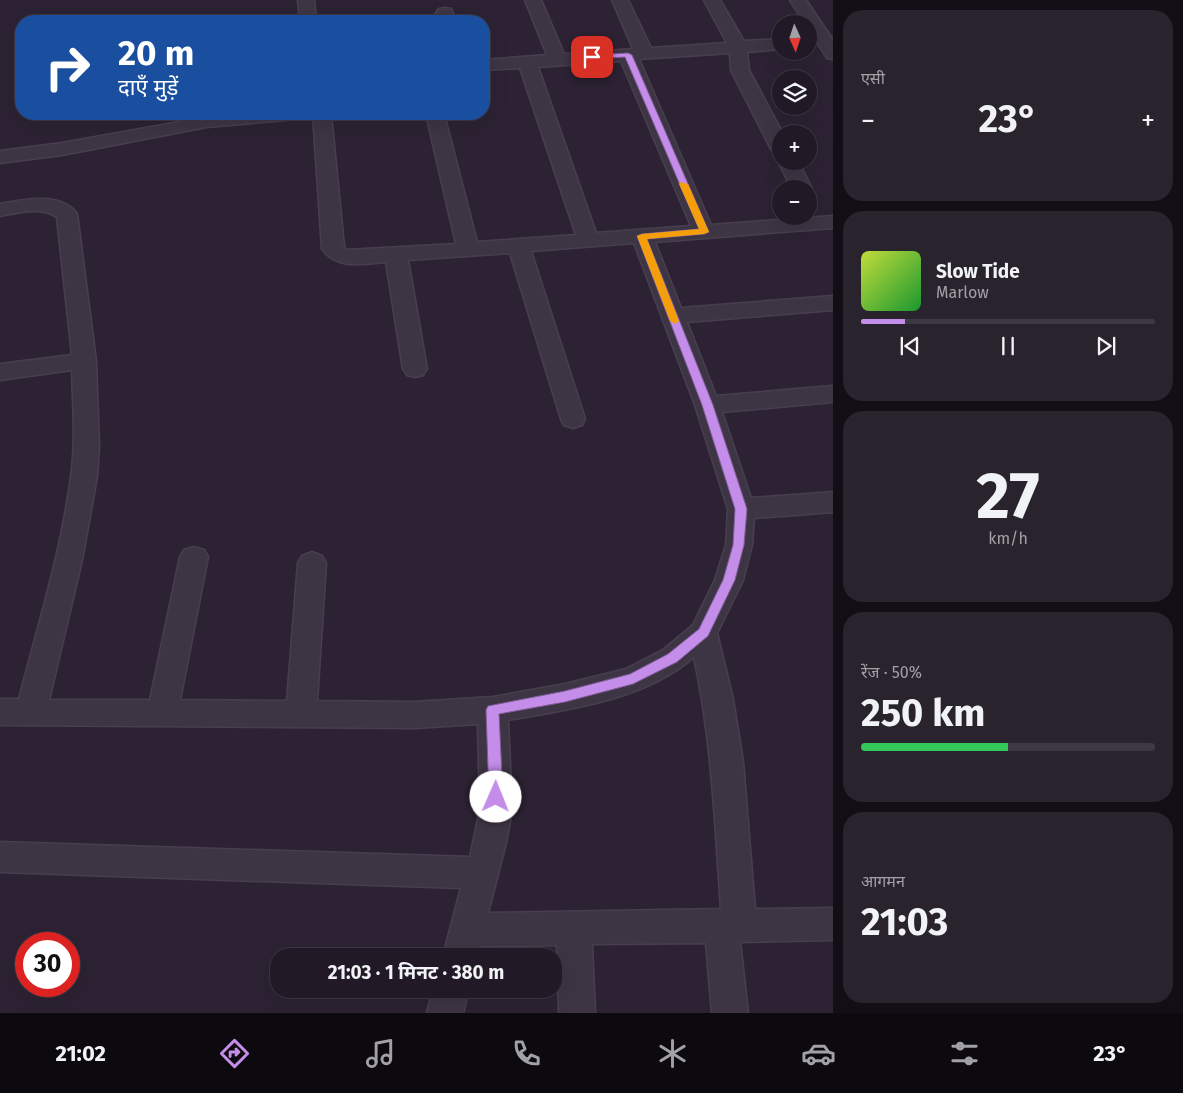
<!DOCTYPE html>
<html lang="hi">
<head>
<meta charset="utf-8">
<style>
	:root { --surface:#211a26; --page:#29232e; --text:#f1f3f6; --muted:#a2a1a7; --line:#3e3843; --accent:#c38de9 }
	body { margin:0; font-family:"Fira Sans","Noto Sans Devanagari",sans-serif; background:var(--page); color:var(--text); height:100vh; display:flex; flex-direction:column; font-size:19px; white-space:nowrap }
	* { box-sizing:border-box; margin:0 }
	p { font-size:16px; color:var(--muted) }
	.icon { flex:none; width:28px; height:28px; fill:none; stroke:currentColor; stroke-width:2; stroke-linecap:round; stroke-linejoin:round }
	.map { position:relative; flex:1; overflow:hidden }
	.sheet { display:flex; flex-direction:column; gap:10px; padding:10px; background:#120e15; width:350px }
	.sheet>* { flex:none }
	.guide { position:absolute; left:15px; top:15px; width:475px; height:105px; border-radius:20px; box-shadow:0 5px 20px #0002,0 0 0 1px var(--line); background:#1a4fa0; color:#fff; overflow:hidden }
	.needle { width:32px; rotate:177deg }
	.fabs { position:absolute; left:772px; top:15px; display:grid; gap:10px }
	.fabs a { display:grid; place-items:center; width:45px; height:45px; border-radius:50%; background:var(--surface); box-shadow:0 5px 20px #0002,0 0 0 1px var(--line); font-size:25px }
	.speed { position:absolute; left:15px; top:932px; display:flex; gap:10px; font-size:25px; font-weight:700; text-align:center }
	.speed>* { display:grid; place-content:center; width:65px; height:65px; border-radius:50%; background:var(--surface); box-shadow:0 5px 20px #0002,0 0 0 1px var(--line); line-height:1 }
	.speed .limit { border:8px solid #d22; background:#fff; color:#111 }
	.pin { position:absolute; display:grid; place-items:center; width:42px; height:42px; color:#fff; margin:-21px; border-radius:10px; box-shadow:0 2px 8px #0006 }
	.me { position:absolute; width:55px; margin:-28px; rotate:1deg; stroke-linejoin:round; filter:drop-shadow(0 0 4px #0008) }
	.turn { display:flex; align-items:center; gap:18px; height:105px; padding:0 20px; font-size:22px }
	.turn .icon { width:65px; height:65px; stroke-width:2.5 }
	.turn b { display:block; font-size:35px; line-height:42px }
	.big { font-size:38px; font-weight:700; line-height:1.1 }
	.sheet .card { flex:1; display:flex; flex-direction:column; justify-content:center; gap:8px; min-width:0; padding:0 18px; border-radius:20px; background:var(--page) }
	.sheet .dial { align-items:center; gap:0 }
	.dial b { font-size:65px; line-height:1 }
	.song { display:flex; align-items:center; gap:15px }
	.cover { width:60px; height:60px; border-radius:8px; background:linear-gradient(135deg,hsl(70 70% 55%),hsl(130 70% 35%)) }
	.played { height:5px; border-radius:2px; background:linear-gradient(90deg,var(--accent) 15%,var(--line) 15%) }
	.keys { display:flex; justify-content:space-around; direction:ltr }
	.heat { display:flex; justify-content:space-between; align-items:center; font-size:28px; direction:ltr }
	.charge { height:8px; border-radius:4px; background:linear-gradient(90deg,#34c759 50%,var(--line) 0) }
	.trip { position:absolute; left:270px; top:948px; width:292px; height:50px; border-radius:20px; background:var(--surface); box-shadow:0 5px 20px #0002,0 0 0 1px var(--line); font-weight:700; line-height:50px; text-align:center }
	.menu { display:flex; height:80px; justify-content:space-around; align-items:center; background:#0d0a0f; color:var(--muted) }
	.menu .icon { width:35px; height:35px }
	.menu .current { color:var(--accent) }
	.menu b { font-size:22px; color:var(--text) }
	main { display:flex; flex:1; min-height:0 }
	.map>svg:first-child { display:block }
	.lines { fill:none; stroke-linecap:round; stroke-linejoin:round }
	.minor-casing { stroke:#473f4e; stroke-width:3 }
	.minor { fill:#3e3544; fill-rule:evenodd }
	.route { fill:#c38de9; stroke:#7f5c97 }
	.slow { fill:#f59e0b }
</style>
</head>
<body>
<main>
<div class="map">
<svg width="833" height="1013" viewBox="0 0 833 1013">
	<rect width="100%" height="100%" fill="#2c2233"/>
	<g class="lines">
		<g class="minor-casing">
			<path id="minor" d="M298,0H314L316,21H300Z
				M525,0H541L564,54L633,49L612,0H628L651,48L727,43L704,0H720L744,41L781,39V49L747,52L749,70L783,134L781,155L774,153L771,149L731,70L730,53L639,59L711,225L833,216V228L655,242L681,308L833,296V310L687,322L716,396L833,386V402L722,412L751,498L833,492V512L754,518L752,545L743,580L717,633L733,699L743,762L755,909L833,908V940L740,942L748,1013H712L706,943L592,944L595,1013H559L557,945L480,946L477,956H443L461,888L0,872V842L470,857L480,810L478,724L415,728L0,725V699H19C38,626 61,552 71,477C76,442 73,406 72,370L0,380V364L72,355L57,217C40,206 18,213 0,216V204C23,200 61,191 77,214L96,361L99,446L97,477L82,560L49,700H150L180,557L184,550L194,547L204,550L208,557L180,700L287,701L298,563L302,556L312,552L322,556L326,563L317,701L415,702L493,697L565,684L626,669L663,650L693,625L715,580L726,545L728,509L695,405L634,243L531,251L585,419L582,425L573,428L564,425L561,419L510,253L408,260L427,369L423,375L415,377L407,375L403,369L386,262C364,264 337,270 322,249L313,114H331L344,247L347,250L456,244L426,114H444L477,242L576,235L520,68L484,70V60L547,55ZM621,61L691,226L596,233L538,67ZM694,657C712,741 715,825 721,909L488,913L506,843L512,810L508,720C571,709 644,700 694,657Z
				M790,0H806L833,40V59L827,58L809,30V24H805Z
				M445,8L451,9L456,21H440L436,13L439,9Z
				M224,114H295L293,118L286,120L207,127L62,155L0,163V151L62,143Z
				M781,157V161H798L812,189L809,193V189H792L778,161Z
				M433,989H469L463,1013H427Z"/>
		</g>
		<use href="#minor" class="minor"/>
	</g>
	<path class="route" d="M628,53L632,55L709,232L704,234L647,239L713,405L747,509L744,545L735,580L708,636L677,662L633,684L565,702L499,714L503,797L501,801L496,803L491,801L489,797L486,710L488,706L565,691L630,674L668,654L699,629L723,580L733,545L735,509L702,405L637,236L642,234L699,229L625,57L592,59L588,57L592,55Z"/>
	<path class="slow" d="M680,182L688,184L709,232L704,234L647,239L679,321L675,324L670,321L637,236L642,234L699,229L679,184Z"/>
</svg>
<div class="fabs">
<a><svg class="needle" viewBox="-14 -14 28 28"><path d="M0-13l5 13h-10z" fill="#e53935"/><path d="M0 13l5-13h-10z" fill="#a2a1a7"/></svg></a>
<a><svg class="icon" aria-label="layers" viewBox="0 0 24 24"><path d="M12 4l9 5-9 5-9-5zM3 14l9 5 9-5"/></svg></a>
<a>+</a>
<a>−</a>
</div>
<div class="speed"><div class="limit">30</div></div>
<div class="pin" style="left:592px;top:57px;background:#d93025"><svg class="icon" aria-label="arrive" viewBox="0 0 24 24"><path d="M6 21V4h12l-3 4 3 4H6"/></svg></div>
<svg class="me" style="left:496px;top:797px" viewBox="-20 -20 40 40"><circle r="19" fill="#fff"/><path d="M0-13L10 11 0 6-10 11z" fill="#c38de9"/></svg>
<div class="trip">21:03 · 1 मिनट · 380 m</div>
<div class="guide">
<div class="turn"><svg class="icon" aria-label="right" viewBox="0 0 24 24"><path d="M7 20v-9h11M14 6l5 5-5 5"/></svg><div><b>20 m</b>दाएँ मुड़ें</div></div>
</div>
</div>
<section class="sheet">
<div class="card"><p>एसी</p>
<div class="heat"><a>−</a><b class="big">23°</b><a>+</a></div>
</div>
<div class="card">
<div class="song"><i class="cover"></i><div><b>Slow Tide</b><p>Marlow</p></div></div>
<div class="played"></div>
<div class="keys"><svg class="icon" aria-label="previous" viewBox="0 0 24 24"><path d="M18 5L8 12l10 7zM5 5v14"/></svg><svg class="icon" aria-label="pause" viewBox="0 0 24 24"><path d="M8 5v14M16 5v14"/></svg><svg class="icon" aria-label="next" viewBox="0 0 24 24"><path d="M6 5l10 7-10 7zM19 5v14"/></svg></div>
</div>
<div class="card dial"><b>27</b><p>km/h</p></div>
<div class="card"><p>रेंज · 50%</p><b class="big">250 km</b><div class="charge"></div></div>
<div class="card"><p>आगमन</p><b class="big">21:03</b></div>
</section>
</main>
<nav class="menu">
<b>21:02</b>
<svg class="icon current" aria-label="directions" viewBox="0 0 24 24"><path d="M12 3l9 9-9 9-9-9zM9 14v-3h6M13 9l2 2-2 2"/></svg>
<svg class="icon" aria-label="music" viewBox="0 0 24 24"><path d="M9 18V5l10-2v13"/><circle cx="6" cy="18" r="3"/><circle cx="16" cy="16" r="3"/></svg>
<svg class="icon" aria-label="phone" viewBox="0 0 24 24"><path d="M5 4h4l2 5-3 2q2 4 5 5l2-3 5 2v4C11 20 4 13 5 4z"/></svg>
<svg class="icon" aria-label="climate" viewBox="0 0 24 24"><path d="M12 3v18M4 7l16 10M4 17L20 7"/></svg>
<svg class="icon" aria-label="car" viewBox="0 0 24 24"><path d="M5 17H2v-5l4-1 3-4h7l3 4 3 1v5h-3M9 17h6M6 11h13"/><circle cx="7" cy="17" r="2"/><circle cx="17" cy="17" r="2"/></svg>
<svg class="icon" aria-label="filters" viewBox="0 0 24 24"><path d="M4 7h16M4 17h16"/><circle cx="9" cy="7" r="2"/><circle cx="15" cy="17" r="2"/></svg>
<b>23°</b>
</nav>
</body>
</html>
